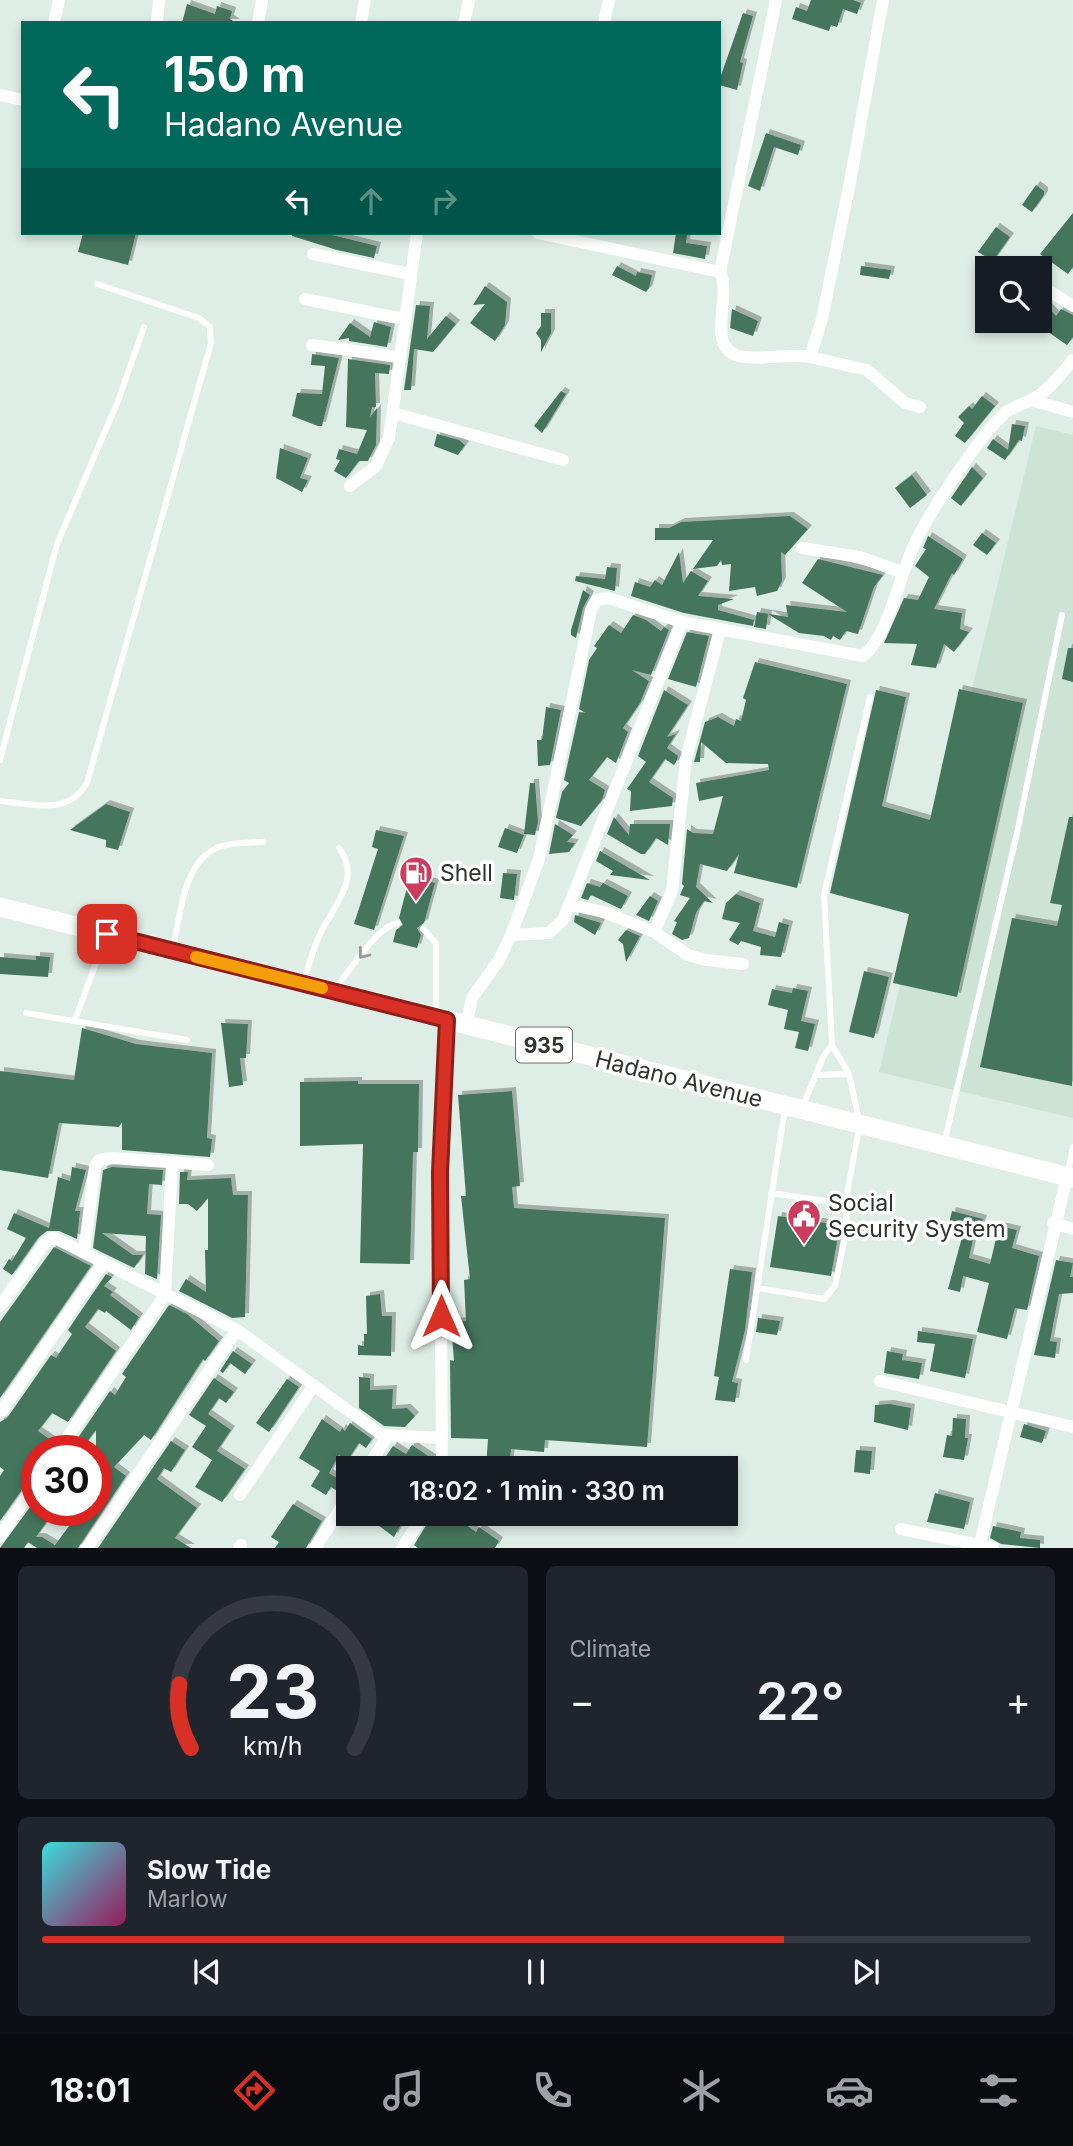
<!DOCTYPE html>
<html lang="en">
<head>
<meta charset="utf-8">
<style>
	:root { --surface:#171b24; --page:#20242c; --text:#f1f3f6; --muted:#9ea1a6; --line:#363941; --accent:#d93025 }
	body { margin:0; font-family:Inter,sans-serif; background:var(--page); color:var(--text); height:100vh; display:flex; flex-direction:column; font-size:26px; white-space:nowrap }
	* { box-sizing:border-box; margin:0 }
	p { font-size:23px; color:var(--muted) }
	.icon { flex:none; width:38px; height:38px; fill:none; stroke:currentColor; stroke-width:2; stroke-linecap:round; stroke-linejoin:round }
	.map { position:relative; height:1548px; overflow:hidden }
	.sheet { display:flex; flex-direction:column; gap:18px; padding:18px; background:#0d0f14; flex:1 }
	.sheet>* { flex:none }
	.banner { position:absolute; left:21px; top:21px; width:700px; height:214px; border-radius:0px; box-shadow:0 4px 10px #0003; background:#00695c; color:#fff; overflow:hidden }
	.controls { position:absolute; left:975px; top:256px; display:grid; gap:14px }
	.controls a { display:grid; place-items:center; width:77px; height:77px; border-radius:0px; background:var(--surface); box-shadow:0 4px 10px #0003; font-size:35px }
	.speed { position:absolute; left:21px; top:1435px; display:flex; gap:14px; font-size:35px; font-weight:700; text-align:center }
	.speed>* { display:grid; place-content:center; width:91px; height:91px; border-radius:50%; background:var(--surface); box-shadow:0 4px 10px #0003; line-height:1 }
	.speed .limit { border:10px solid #d22; background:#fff; color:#111 }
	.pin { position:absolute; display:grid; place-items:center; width:60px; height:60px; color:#fff; margin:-30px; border-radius:14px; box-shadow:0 4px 10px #0006 }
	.me { position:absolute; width:77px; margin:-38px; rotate:0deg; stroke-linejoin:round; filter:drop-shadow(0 0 5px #0008) }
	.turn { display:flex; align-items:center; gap:24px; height:147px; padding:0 28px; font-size:32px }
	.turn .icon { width:91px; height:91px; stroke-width:2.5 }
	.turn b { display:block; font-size:49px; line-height:60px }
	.lanes { display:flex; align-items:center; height:66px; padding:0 28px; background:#0003; justify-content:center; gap:35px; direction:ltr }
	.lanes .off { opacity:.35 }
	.big { font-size:52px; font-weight:600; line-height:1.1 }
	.sheet .widget { flex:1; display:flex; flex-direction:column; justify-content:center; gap:10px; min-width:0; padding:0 24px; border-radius:10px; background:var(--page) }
	.sheet .dial { align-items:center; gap:0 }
	.dial svg { height:182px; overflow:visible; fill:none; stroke:var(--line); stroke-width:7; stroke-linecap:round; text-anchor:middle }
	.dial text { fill:var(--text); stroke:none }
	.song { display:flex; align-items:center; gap:21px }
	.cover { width:84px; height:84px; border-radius:10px; background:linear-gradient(135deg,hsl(180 70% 55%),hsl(330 70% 35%)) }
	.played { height:7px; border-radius:4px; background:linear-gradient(90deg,var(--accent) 75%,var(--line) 75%) }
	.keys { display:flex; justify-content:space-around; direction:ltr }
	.heat { display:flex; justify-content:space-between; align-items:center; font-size:38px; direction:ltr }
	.sheet .tiles { flex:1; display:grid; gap:18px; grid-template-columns:1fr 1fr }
	.widget:last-child { grid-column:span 2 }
	.trip { position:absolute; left:336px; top:1456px; width:402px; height:70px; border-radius:0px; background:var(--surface); box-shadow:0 4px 10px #0003; font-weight:600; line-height:70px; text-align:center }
	.tabs { display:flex; height:112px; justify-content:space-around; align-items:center; background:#090b0e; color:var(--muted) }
	.tabs .icon { width:49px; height:49px }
	.tabs .selected { color:var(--accent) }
	.tabs b { font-size:32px; color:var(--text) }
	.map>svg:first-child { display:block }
	.built { fill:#cce3d6 }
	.building { fill:#44755d; filter:url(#shadow) }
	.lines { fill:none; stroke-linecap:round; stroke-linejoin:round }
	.lane { stroke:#fff; stroke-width:6 }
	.street { stroke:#fff; stroke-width:12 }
	.primary { stroke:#fff; stroke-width:19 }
	.oneway { stroke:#969997 }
	.route-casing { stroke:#8d1f18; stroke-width:18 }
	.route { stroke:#d93025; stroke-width:12 }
	.slow { stroke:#f59e0b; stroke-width:12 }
	.labels { text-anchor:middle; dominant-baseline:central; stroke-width:7; stroke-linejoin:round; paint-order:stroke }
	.shield { fill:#fff; stroke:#6c706d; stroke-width:2 }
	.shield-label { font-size:21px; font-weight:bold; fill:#2d332f }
	.poi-label { font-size:23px; fill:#2d332f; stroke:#fff; text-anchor:start }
	.street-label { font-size:23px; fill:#2d332f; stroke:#fff }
</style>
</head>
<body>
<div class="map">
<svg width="1073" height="1548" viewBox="0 0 1073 1548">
	<defs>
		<filter id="shadow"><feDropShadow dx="4" dy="-4" stdDeviation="0" flood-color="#0004"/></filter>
	</defs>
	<rect width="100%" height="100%" fill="#deede5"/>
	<path class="built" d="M1036,426L1073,435V1118L879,1072Z"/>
	<path class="building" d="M811,0H853L861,3L857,14L843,9L837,27L831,25L829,31L792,19L796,7L807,11Z
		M187,4L215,14L217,6L232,11L230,19L236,23H182Z
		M743,13L753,16L740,62L743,63L737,90L719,85V81Z
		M766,133L801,145L798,155L774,147L760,191L748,186Z
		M1036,185L1044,191V195L1032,212L1022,205Z
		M1073,213V267L1068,274L1040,254Z
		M996,227L1010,237L993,261L978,252Z
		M83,233H136L128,265L78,252Z
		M292,233H324L377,246L374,258L337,250L292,236Z
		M676,233L687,234L686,243L707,246L705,259L673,253Z
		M617,266L636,276L637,272L652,275L649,288L646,292L612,275Z
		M861,266L891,270L889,279L860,275Z
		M485,286L507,302L505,325L495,341L470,323L485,304L473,305Z
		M1040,298L1056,316L1061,309L1073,315V337L1067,345L1038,325L1044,317L1040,312Z
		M416,305L430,306L427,339L446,316L456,324L433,352L414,349L411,390H404Z
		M732,309L758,321L753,336L730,328Z
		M541,313H551V333L541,352V340L536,333L541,326Z
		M374,322L391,327L387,347L349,341V338L338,340L350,323L370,337Z
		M312,354L339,358L322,426H318L292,416L297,393L322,394L325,366L311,365Z
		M348,359L390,365L389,374L375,373L376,407H372L370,417L377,408L376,445L368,461H359L346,478L334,471L340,460L336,459L339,449L357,454L367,430L346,427Z
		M561,391L566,394L542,433L534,426Z
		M982,396L995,406L965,443L955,436L964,423L958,417L969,406L972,409Z
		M1012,424L1025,426L1022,441L1019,440L1005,460L987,448L993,439L1008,450Z
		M437,434L459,440L465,445L458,455L434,446Z
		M280,448L308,458L300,478L308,480L302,492L276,478Z
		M972,467L983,478L961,506L951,498Z
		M912,475L927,495L910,508L895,488Z
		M790,516L808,529L785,555L781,552L782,581L777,591L757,596L755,587L729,591L731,564L722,565L721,560L717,566L693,569L713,540H655V528H669L681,522Z
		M982,533L996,543L987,555L973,545Z
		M928,536L963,559L954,575L952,573L934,609L962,613L960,629L969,632L954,652L944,644L936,668L911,665L917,644L884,643L904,598L918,600L929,577L915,566L926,549L923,548Z
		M679,552L683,583L691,571L708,581L698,596L734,599L718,605V610L754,620L753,626L684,613L631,596L635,582L650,587L655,580L662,585Z
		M818,559L883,575L874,587L858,634L846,631L840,640L833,636L831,640L824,636L799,633L768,614L766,629L754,627L757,612L788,617L786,605L847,612L802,583Z
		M607,567L617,568L615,591L575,581L576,576L605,579Z
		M583,590L590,595L583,608L576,638L571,635V630Z
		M633,615L646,620L661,631L664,627L669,630L651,675L632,670L649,681L640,703L623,728L628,732L616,763L607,757L589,780L605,790L602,800L581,826L556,818L562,792L569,783L564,780L579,712L586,713L579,709L589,660L597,648L594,646L609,625L621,633Z
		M687,632L709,636L696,687L668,679Z
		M1068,648H1073V682L1062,679Z
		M755,662L847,684L797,888L734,873L739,854L727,871L700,864L696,887L713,903L704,901L696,913L689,938L682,940L672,934L677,922L674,921L690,898L680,895L684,886L682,884L687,829L693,833L713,834L723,796L699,801L696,783L769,770L768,764L726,763L701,742L700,762H694L705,722L718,717L734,726L736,719L741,721L746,700L743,698Z
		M959,689L1023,703L957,997L893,983L909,914L830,893L876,690L906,697L882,806L930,820Z
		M664,690L688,705L667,737L676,734L667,748L678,756L677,760L674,765L665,759L649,782L673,798L672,806L630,811L631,791L627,789L646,762L638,756Z
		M546,707L561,710L550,765L538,766L537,740H542Z
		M530,783H535L538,822L535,835L524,834Z
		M106,804L130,812L118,850L106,847V840L70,830Z
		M614,817L629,835L630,824H670L668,845L656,838L645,854H641L607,834Z
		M1069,817H1073L1072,1086L980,1067L1012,918L1057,926L1062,905L1050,903Z
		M555,824L573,835L567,842L575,843L569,852L549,854Z
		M505,828L524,835L517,853L498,847Z
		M376,830L404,836L374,930L354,924L378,849L372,847Z
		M600,851L650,880H649L610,875L613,871L596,861Z
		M503,873L517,874L514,900L500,898Z
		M410,876L435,883L424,923L417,928L421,935L417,948L393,942L396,930L403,925L399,918Z
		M587,883L600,887L603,883L628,896L621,909L591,895L588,900L581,898Z
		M736,894L760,903L753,931L775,937L779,922L789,925L781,957L760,955L761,947L741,941L738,945L729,940L740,923L722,919L726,903Z
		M650,896L658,901L649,921L636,915Z
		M575,915L601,923L595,935L574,922Z
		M626,930L640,936L626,962L623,944L618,940Z
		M36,956L50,957L48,977L0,974V957L36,960Z
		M864,971L889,977L874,1038L849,1032Z
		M793,988L808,991L801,1021L815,1024L808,1051L795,1048L799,1032L784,1029L788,1010L768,1005L772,989L792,993Z
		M221,1023L248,1024L246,1058H240L243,1085L229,1087Z
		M82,1028L136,1044L212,1053L207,1138L212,1139L210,1157L122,1150V1122L119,1127L59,1123L48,1178L0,1170V1071L74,1080Z
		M358,1081V1084H419L418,1152H413L410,1264L360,1263L363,1144L300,1146V1082Z
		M512,1091L520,1186L512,1187L514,1208L665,1218L647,1447L545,1440L544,1452L511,1449L509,1468H486L488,1439L451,1438L450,1360L454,1361L451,1322L466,1321L464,1280L470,1279L461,1196H466L458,1095Z
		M72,1167L86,1170L75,1211H80L77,1239L59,1231H47L38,1238L12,1275L3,1269L9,1259L12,1261L26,1238L7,1229L14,1213L49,1228L58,1177L70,1181Z
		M112,1167L163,1170L162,1185L149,1184L147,1214L161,1215L157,1279L145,1274L146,1236L102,1233L133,1255H143L134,1268L93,1248L103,1170Z
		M180,1172H188L187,1180L231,1178L233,1195H248L245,1317L232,1318L179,1291L186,1279L206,1292L205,1250H208V1198L197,1211L188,1204H179Z
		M952,1211L983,1219L979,1231L975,1230L969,1258L990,1264L999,1226L1017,1230L1012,1248L1039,1256L1027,1310L1015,1308L1007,1339L977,1332L989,1283L963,1276L960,1292L948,1289L964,1230L948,1227Z
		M778,1216L840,1225L831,1276L770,1267Z
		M54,1247L91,1266L0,1398V1322Z
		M1056,1260L1073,1263L1070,1277H1073V1293L1059,1294L1050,1341L1057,1342L1055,1358L1034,1355Z
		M730,1269L752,1272L745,1330L732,1382L738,1383L735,1402L715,1400L719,1377L714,1376Z
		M106,1274L112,1277L104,1286L113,1292L110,1295L139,1317L131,1330L106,1311L105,1313L98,1309L85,1327L116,1351L68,1422L52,1413L38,1431L54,1442L49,1451H37V1468L0,1521V1476L4,1470L0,1467V1422L7,1418L51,1355L56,1358L72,1334L68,1330Z
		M380,1294L382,1316H392L391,1356L358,1355V1345L364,1346V1334H367L366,1296Z
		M169,1305L187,1314L219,1341L205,1361L203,1359L151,1440L144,1435L114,1467L126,1476L78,1548H37L28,1542L24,1548H0L33,1503L37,1510H55L36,1537H42L55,1545L81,1510H96V1430L80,1451H69L110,1391L115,1395L126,1377L122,1374Z
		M758,1318L780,1321L777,1335L756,1332Z
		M918,1331L973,1339L965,1378L930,1371L935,1344L917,1342Z
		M233,1351L252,1364L245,1374L230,1363L223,1373L220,1371Z
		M887,1351L903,1354L902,1360L922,1363L919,1379L884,1373Z
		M359,1377L370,1378V1390L393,1389L392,1409L407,1408L415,1416L405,1427L384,1426L359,1408Z
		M214,1378L234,1392L226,1403L219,1398L208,1414L231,1430L217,1451L245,1469L222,1502L195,1487L212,1460L192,1447L206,1426L189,1415Z
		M287,1379L299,1387L269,1432L256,1423Z
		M890,1404L911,1408L908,1430L874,1422L875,1405Z
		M953,1418L966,1419L965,1438H968L964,1460L943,1457L947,1435L952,1436Z
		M322,1419L340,1432L342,1428L345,1431L350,1423L372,1439L366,1448L359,1443L347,1461L339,1455L329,1473L348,1485L340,1493L331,1487L326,1495L311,1486L320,1471L299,1458Z
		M1024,1424L1046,1431L1042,1443L1020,1437Z
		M171,1441L185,1450L171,1472L164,1468L157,1479L197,1508L175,1538L191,1548H98Z
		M412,1445L433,1459L428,1468H378L393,1446L406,1454Z
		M856,1450L872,1451L870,1474L854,1472Z
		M935,1493L970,1502L964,1529L927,1522Z
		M293,1504L322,1521L306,1548H275L279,1542L271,1537Z
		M363,1514H407L394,1537Z
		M433,1514H464L459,1520L476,1532L479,1527L499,1541L495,1548H418L414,1545Z
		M993,1526L1021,1532L1020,1538L1040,1540V1548L1001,1544L990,1538Z"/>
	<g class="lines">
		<path class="lane" d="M0,760L57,544L118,401L144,327
			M0,801C32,804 68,816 87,783L211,343L210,327L199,318L97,284
			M423,929L436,943V1015
			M173,949C180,917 183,860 219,847C232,842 249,843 263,842
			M303,982C309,966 313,949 320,934C334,905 362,879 339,848
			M335,989C349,972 377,926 398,923
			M26,1013L187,1040
			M75,1020L106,936
			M817,1075L849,1074
			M802,1108L824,1055L832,1045
			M944,1144L1017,833L1062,615
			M1068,1172L1073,1147
			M771,1193L845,1204
			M758,1288L824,1299L835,1286L847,1227L845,1204L860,1124L849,1074L832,1045L824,895L870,697
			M746,1360L785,1108"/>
		<path class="street" d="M54,23L59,0
			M157,23L159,0
			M258,23L262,0
			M361,23L365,0
			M464,23L469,0
			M604,23L609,0
			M0,95L23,100
			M538,233L720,272L776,0
			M313,254L410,274
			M720,272C733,297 702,352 744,357C766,360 788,353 810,357L822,319L850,182L883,0
			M1040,285L1073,306
			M305,299L403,319
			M312,345L398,357
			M810,357L867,370L905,403L920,407
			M1031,400L1073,412
			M393,413L563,460
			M350,486L376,466L389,438L417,233
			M802,548L860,557L901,572
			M571,905L604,912L654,932L688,955L706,960L743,964
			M654,932L672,891L686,759L720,630
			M511,935L549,933L563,920L682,622
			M466,1025L472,998L499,960L511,935L539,859L591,610L597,600L608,598L682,622L863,656C891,634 900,568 919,535C934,506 982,432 1006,412C1015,406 1026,403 1035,398C1050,389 1061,374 1073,360
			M1053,1223L1073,1229
			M84,1252L95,1167L99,1160L112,1158L208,1165
			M0,1306L45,1243L52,1238L57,1239L237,1330L382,1435L441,1438
			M880,1381L1073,1427
			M0,1413L104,1262
			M58,1451L165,1295L172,1163
			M367,1468L387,1437
			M442,1468L440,1172L447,1020
			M240,1495L314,1385
			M901,1529L993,1548
			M0,1536L37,1482
			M87,1548L237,1330
			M239,1548L241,1545
			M315,1548L348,1497
			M402,1548L424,1514
			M979,1548L1067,1177"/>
		<path class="primary" d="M0,907L1073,1178"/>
	</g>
	<defs><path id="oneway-chevron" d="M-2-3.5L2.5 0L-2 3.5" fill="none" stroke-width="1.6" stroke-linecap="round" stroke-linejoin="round" transform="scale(1.75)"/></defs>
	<use class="oneway" href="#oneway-chevron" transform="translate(363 954) rotate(128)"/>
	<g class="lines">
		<g class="route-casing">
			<path id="route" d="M107,934L447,1020L440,1172L441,1316"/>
		</g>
		<use href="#route" class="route"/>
		<path class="slow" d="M196,957L322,988"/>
	</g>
	<defs>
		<g id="fuel-pin" transform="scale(1.75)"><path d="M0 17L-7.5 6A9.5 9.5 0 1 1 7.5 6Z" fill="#cc3c5c" stroke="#fff"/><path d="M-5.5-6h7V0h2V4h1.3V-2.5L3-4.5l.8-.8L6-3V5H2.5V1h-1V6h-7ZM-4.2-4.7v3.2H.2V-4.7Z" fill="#fff"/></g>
		<g id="civic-pin" transform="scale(1.75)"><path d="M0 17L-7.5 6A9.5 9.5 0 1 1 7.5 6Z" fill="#cc3c5c" stroke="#fff"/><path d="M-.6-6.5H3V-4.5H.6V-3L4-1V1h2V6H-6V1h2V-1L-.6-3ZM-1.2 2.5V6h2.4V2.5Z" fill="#fff"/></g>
	</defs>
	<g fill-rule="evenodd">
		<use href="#fuel-pin" x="416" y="873"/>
		<use href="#civic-pin" x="804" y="1216"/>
	</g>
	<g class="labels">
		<rect class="shield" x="516" y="1027.5" width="56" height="35" rx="5"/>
		<g class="shield-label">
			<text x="544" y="1045">935</text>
		</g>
		<g class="poi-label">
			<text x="440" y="873">Shell</text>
			<text x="828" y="1203">Social<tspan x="828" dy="26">Security System</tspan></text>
		</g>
		<g class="street-label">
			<text transform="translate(679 1079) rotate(14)">Hadano Avenue</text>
		</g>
	</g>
</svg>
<div class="controls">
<a><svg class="icon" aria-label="search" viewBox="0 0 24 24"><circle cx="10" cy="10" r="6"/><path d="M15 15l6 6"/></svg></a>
</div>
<div class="speed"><div class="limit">30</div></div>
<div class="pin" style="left:107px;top:934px;background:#d93025"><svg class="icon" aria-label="arrive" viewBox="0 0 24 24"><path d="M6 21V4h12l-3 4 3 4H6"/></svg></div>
<svg class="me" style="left:441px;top:1316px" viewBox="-20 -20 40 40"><path d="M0-17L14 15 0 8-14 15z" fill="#d93025" stroke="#fff" stroke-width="4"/></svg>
<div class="trip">18:02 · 1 min · 330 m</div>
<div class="banner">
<div class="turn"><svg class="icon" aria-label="left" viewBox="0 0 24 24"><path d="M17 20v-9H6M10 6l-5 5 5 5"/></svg><div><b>150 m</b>Hadano Avenue</div></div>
<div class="lanes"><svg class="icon" aria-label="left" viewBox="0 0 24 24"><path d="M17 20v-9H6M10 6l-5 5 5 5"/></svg><svg class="icon off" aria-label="ahead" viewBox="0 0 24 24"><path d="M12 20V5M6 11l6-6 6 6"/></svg><svg class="icon off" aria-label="right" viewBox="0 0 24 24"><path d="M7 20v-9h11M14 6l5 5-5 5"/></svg></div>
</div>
</div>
<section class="sheet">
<div class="tiles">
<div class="widget dial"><svg viewBox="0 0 100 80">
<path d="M14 69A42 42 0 1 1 86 69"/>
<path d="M14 69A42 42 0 0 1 9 41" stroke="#d93025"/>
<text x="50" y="56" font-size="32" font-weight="700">23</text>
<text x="50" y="72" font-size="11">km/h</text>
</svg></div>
<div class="widget"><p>Climate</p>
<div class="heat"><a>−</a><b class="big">22°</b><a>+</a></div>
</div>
<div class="widget">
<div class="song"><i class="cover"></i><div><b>Slow Tide</b><p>Marlow</p></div></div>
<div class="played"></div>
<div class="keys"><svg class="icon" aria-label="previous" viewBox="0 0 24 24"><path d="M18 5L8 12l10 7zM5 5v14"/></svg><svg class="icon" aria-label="pause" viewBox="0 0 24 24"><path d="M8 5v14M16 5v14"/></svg><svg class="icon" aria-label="next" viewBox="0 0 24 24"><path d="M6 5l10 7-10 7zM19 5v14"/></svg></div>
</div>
</div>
</section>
<nav class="tabs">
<b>18:01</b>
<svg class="icon selected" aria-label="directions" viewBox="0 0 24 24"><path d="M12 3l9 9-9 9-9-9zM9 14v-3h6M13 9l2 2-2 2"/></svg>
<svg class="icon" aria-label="music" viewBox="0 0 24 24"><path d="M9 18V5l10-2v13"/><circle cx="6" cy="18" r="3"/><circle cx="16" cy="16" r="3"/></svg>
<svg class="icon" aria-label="phone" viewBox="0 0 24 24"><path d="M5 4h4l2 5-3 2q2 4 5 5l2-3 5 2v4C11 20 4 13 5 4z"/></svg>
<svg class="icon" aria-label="climate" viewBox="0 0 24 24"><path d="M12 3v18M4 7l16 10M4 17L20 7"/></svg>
<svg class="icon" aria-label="car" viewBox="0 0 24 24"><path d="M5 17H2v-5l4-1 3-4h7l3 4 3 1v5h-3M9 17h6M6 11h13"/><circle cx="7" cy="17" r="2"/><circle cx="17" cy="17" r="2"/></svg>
<svg class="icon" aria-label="filters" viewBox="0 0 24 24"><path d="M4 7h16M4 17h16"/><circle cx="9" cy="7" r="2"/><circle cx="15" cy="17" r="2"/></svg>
</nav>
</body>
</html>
